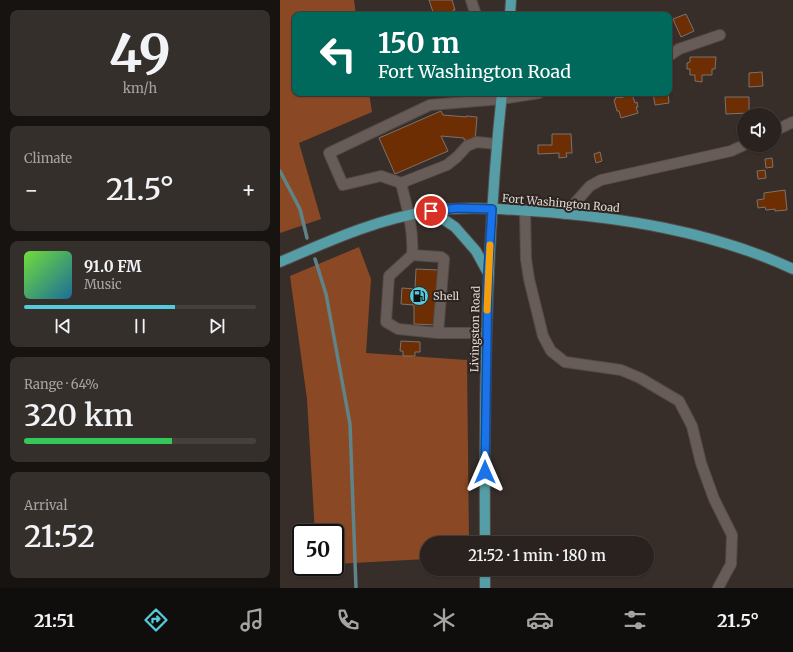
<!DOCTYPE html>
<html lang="en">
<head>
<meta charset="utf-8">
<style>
	:root { --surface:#29221f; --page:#352f2c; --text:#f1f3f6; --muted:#a5a4a4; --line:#453f3d; --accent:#54cadc }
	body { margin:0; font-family:Merriweather,serif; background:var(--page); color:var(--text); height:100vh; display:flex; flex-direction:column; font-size:15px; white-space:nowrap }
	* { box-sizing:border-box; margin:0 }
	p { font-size:13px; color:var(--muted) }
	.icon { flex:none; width:22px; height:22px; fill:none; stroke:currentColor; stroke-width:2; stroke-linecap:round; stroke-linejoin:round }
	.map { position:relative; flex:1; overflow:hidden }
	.sheet { display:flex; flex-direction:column; gap:10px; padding:10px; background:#171311; width:280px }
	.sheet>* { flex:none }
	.guide { position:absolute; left:12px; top:12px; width:380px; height:84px; border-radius:8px; box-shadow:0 1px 3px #0004,0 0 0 1px var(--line); background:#00695c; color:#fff; overflow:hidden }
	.buttons { position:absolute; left:457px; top:108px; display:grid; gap:8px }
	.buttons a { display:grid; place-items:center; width:44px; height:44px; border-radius:50%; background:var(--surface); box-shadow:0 1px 3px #0004,0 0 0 1px var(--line); font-size:20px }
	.speed { position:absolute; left:12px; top:524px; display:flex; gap:8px; font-size:20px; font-weight:700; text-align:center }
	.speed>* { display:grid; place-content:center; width:52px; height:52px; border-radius:50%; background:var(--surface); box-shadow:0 1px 3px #0004,0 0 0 1px var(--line); line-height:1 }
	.speed .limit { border:2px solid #111; border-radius:6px; background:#fff; color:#111 }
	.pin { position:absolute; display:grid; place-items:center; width:34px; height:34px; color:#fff; margin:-17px; border:2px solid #fff; border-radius:50%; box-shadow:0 1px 4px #0007 }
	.me { position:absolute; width:44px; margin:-22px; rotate:0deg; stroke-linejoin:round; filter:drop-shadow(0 0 3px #0008) }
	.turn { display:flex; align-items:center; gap:14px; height:84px; padding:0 20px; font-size:18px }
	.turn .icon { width:52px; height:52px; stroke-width:2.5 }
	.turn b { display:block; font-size:28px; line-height:34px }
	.big { font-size:30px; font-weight:600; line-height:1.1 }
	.sheet .widget { flex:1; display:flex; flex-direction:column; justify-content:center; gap:6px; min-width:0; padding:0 14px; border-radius:8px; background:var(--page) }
	.sheet .dial { align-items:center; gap:0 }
	.dial b { font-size:52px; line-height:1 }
	.song { display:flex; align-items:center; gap:12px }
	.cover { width:48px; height:48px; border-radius:6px; background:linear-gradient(135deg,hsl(100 70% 55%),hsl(200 70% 35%)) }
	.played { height:4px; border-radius:2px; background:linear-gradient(90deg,var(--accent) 65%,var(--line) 65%) }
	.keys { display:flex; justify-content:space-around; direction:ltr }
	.heat { display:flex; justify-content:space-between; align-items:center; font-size:22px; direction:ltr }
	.charge { height:6px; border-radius:3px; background:linear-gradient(90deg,#34c759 64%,var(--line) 0) }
	.trip { position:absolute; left:140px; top:536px; width:234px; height:40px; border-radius:20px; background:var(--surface); box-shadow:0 1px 3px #0004,0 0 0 1px var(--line); font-weight:600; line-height:40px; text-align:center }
	.tabs { display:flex; height:64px; justify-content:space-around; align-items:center; background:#100e0c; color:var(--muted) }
	.tabs .icon { width:28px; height:28px }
	.tabs .active { color:var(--accent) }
	.tabs b { font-size:18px; color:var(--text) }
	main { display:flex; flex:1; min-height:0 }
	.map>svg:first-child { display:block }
	.forest { fill:#8a4924 }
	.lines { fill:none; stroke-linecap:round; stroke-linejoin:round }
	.stream { stroke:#5e848a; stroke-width:3.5 }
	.building { fill:#6c2e02; stroke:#7d726c }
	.minor-casing { stroke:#544c48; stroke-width:12 }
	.major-casing { stroke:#544c48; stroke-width:12 }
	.minor { stroke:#675c57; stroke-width:10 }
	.major { stroke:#569ea7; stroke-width:10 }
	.route-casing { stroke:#114b97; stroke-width:10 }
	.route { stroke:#1a73e8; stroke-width:7 }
	.slow { stroke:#f59e0b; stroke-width:7 }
	.labels { text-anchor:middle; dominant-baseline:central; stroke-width:4; stroke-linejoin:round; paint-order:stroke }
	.street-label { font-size:11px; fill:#ddd7d3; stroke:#2d2420 }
	.poi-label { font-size:11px; fill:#ddd7d3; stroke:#2d2420; text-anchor:start }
</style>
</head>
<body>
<main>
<section class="sheet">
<div class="widget dial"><b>49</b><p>km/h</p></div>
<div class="widget"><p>Climate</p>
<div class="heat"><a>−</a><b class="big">21.5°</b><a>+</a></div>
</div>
<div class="widget">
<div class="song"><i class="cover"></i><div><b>91.0 FM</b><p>Music</p></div></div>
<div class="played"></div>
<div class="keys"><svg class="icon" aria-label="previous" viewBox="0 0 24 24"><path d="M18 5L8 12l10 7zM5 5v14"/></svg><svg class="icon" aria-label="pause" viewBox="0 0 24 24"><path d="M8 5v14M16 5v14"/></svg><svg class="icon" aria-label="next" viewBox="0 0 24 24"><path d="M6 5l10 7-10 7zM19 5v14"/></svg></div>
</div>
<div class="widget"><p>Range · 64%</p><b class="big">320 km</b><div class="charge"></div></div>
<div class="widget"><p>Arrival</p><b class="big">21:52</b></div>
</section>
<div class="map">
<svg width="513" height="588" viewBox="0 0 513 588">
	<rect width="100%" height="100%" fill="#372e29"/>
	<path class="forest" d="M0,0H74L76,15H15V93H89L92,112L19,143L41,219L0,233Z
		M79,247L91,279L86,353L187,360L189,543H147V559L55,564V533H35L27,399L10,276Z"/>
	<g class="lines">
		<path class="stream" d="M0,171L20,209L27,238
			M35,259L46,294L70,424L76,588"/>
	</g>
	<path class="building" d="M149,0H172L175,10H173L175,15H154Z
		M307,12H312L313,15H289Z
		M406,14L414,31L401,37L393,19Z
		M410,57H436L435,69H432V75H422V82L415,81V75H410V69H407V63L410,62Z
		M482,72L483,86L469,87V73Z
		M373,93H388L389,103L375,105Z
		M352,94L355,103L357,102L358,107H356L358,113L341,118L339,111H337L334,100L336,99L335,98L339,97L340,98Z
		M445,97H469V113L446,114Z
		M161,111L163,115L186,117V116L197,117L195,141L184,140V138L161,136L168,151L115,174L99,138Z
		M272,134H291L292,153H286L287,157L279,158V153L258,154V145H272Z
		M320,152L322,161L316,163L314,154Z
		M492,158L493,167L486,168L485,159Z
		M485,170L486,178L478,179L477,171Z
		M505,190L507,210L495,211V209L486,210L485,207L478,208L477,200L484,199V193Z
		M136,269L158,270L156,325L134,324V305L121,304L122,288L135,289Z
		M121,341L140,342V352H135V356H123V351H120Z"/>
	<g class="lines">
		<g class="minor-casing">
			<path id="minor" d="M191,0L196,15
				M389,56L399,49L440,35
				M494,131L513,122
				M216,144L197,142L187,146L177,157L167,165L121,183L101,176L63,185L49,153L150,105L221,99L259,93
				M121,183C127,207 134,231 132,255L109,276L106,322L118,329L158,333
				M245,211L246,259L249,279L263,336L271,351L285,362L341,370L360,378L399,401L412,426L421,463L434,499L452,535L451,564L438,588
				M285,214L310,186L321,180L451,151L464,145
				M132,255L161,257L164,259L158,333H206"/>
		</g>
		<g class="major-casing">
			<path id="major" d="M230,15L231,0
				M151,211L175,227L196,251L208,273
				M0,262C49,241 99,218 152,211C184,206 218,209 251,211C340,217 431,231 513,269
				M205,543C204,393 206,243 222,93
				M205,569V588"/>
		</g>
		<use href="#minor" class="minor"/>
		<use href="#major" class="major"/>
	</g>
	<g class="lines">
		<g class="route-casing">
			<path id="route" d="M151,211L178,208L212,209L208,273L205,472"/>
		</g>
		<use href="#route" class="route"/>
		<path class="slow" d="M207,310L210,245"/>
	</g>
	<defs>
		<g id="fuel-disc" transform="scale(1)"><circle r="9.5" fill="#54cadc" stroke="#2d2420"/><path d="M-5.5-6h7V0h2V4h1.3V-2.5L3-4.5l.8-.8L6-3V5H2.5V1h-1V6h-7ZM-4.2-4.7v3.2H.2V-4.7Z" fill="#111"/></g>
	</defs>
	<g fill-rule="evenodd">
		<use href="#fuel-disc" x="139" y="296"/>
	</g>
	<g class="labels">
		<g class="street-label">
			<text transform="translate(281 203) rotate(5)">Fort Washington Road</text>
			<text transform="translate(195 329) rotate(-89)">Livingston Road</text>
		</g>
		<g class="poi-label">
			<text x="153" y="296">Shell</text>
		</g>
	</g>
</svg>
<div class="buttons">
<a><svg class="icon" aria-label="sound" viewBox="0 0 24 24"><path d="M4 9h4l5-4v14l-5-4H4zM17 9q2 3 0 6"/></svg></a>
</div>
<div class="speed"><div class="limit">50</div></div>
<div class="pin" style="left:151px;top:211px;background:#d93025"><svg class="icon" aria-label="arrive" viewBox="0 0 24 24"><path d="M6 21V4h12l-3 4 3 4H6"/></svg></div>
<svg class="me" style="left:205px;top:472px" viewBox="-20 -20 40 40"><path d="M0-17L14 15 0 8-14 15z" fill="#1a73e8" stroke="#fff" stroke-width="4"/></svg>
<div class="trip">21:52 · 1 min · 180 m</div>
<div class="guide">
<div class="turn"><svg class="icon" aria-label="left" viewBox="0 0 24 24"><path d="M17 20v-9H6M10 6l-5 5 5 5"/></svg><div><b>150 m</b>Fort Washington Road</div></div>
</div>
</div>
</main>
<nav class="tabs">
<b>21:51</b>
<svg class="icon active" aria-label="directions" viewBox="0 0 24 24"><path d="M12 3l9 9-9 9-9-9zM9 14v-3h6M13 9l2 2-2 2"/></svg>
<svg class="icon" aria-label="music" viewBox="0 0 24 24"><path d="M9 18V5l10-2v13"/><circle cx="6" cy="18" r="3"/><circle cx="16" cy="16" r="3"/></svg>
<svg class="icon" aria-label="phone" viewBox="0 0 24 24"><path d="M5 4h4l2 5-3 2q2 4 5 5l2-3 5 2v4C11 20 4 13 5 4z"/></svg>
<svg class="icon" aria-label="climate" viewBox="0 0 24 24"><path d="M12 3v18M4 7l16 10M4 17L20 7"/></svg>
<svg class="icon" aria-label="car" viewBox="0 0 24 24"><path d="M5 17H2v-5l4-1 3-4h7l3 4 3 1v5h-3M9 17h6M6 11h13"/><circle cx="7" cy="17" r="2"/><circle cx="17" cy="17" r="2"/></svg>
<svg class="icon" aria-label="filters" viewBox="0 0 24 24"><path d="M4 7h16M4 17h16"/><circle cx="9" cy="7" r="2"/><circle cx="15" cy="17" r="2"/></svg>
<b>21.5°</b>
</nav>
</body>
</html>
